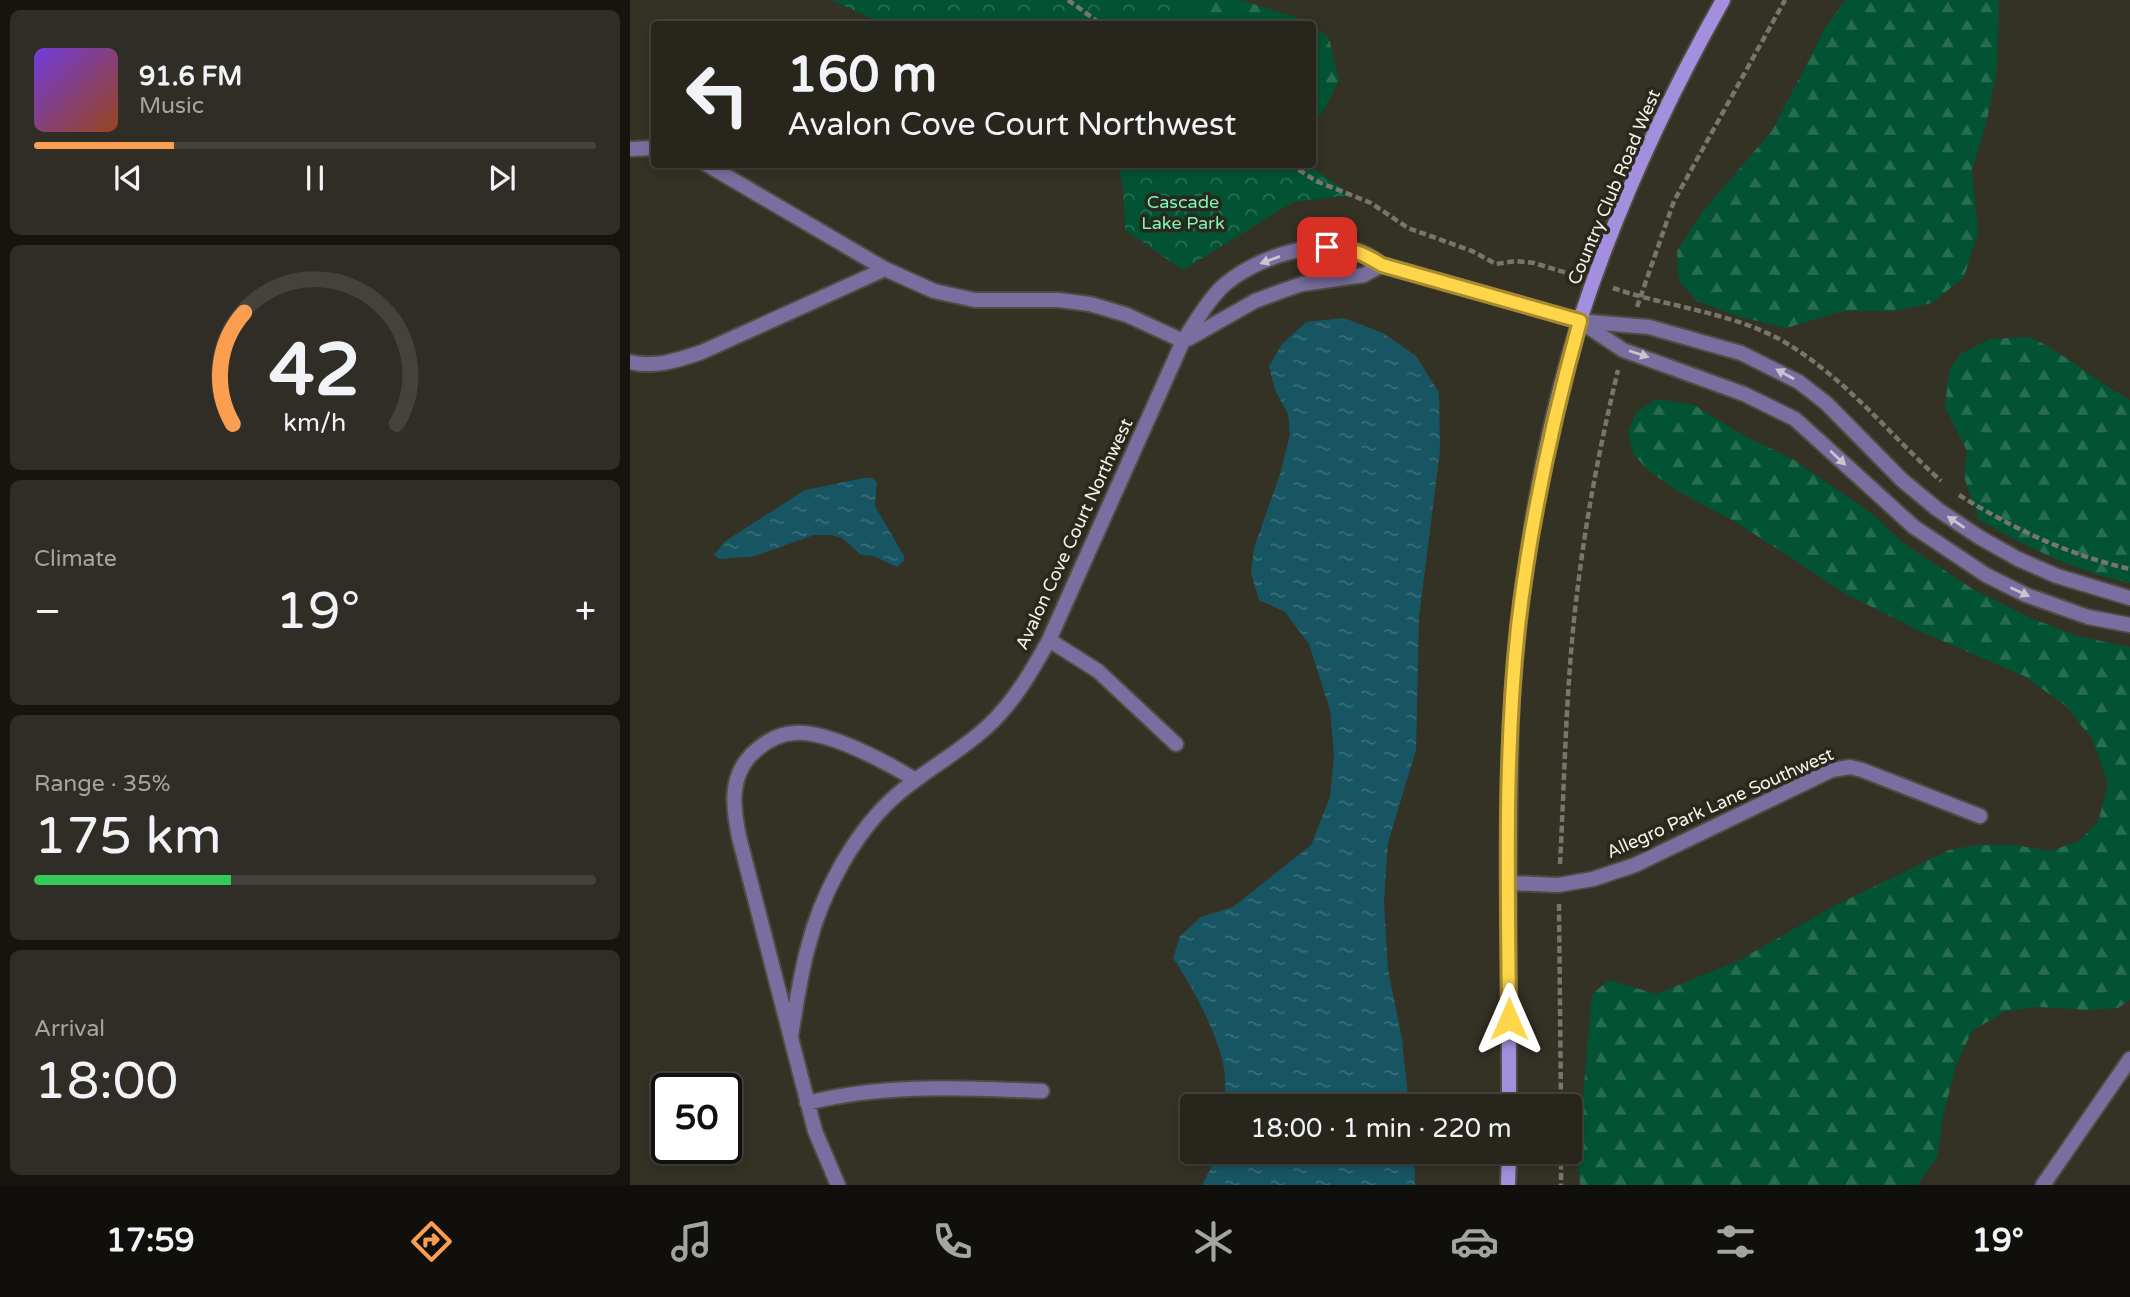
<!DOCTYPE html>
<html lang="en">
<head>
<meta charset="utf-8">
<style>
	:root { --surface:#27251c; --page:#2f2d25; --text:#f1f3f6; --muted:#a4a5a3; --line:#43423b; --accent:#fb9e50 }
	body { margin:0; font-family:"Varela Round",sans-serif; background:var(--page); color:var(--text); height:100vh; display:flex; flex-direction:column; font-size:26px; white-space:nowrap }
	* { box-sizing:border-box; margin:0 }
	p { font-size:23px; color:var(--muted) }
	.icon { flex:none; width:38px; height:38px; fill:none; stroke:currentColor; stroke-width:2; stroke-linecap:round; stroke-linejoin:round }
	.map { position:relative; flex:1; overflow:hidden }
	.details { display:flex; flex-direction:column; gap:10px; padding:10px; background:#15140f; width:630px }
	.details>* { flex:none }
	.banner { position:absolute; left:21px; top:21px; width:665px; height:147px; border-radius:7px; box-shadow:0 4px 10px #0003,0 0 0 2px var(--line); background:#27251c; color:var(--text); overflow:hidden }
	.speed { position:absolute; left:21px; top:1073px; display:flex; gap:14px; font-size:35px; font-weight:700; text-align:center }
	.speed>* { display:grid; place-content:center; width:91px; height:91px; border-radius:50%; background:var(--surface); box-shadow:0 4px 10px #0003,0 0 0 2px var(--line); line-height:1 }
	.speed .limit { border:4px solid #111; border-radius:10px; background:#fff; color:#111 }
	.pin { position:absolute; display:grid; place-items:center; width:60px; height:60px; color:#fff; margin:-30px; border-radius:14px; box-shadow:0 4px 10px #0006 }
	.me { position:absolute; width:77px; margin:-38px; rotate:0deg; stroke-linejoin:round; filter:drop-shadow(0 0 5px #0008) }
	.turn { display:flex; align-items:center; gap:24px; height:147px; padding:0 21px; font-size:32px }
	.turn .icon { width:91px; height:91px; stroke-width:2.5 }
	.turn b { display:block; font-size:49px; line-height:60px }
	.big { font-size:52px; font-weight:600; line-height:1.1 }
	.details .tile { flex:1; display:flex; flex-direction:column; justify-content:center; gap:10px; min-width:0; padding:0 24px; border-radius:10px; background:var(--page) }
	.details .dial { align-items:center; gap:0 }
	.dial svg { height:182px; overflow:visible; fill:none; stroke:var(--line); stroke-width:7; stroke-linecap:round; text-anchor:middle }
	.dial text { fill:var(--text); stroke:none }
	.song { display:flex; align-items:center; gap:21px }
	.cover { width:84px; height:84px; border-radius:10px; background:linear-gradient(135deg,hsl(260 70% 55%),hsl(20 70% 35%)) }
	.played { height:7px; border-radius:4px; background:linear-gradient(90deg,var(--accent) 25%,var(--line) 25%) }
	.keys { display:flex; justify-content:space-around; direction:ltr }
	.heat { display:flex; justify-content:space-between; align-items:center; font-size:38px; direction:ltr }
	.charge { height:10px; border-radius:5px; background:linear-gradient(90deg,#34c759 35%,var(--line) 0) }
	.trip { position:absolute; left:550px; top:1094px; width:402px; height:70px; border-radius:7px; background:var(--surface); box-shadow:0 4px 10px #0003,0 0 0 2px var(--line); font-weight:600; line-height:70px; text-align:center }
	.tab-bar { display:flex; height:112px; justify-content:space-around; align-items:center; background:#100f0b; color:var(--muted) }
	.tab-bar .icon { width:49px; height:49px }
	.tab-bar .current { color:var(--accent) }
	.tab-bar b { font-size:32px; color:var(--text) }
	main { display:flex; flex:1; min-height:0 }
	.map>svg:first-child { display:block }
	.forest { fill:url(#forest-firs) }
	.park { fill:url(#park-crowns) }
	.water { fill:url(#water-ripples) }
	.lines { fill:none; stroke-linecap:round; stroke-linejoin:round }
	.minor-casing { stroke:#4f4c41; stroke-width:18 }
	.secondary-casing { stroke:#4f4c41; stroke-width:18 }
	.path { stroke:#78766c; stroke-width:4.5; stroke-dasharray:7 3.5; stroke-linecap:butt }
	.minor { stroke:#796e9f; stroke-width:14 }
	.secondary { stroke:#a290de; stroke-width:14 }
	.oneway { fill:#c9c4d0 }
	.route-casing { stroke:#a68a30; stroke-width:18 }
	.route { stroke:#ffd54a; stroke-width:12 }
	.labels { text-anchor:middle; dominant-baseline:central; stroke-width:7; stroke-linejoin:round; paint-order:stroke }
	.street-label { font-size:18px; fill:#f4f3eb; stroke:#2a271c }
	.park-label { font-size:18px; fill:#7ff4b8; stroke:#2a271c }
</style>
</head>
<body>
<main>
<section class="details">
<div class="tile">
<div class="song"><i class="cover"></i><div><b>91.6 FM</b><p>Music</p></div></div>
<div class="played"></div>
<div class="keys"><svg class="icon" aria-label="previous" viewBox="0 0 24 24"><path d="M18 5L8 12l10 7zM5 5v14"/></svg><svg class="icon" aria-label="pause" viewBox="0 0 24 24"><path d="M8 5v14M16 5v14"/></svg><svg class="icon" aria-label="next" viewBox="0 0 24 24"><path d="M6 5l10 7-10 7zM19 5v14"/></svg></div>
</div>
<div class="tile dial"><svg viewBox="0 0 100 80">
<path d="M14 69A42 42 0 1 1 86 69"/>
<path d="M14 69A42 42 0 0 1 19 20" stroke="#fb9e50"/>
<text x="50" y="56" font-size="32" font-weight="700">42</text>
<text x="50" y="72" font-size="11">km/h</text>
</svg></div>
<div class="tile"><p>Climate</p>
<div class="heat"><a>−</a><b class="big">19°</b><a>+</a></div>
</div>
<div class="tile"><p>Range · 35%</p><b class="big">175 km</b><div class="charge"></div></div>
<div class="tile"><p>Arrival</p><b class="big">18:00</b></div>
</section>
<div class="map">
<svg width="1500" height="1185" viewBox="0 0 1500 1185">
	<defs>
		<pattern id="forest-firs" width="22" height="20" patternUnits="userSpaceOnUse" patternTransform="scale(1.75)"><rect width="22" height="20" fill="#025334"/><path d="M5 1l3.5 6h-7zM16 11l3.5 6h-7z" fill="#286c52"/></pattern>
		<pattern id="park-crowns" width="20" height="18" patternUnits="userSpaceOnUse" patternTransform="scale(1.75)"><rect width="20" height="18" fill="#025334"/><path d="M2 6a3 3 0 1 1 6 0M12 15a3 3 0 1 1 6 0" fill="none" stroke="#286c52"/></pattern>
		<pattern id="water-ripples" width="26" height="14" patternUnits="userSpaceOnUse" patternTransform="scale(1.75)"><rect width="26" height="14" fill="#175562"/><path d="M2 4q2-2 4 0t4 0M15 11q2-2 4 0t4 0" fill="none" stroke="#396e79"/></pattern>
	</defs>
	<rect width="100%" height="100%" fill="#343125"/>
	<path class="forest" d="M562,0H611L674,20L680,24H558Z
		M1215,0H1369L1367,68L1357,120L1342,170L1348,232L1334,277L1302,303L1264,311H1214L1156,328L1107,316L1067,301L1049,281L1047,251L1073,211L1142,131L1194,30Z
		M683,27L699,38L709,81L694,110L683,121Z
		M1400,337C1436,354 1465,381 1500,400V583C1446,572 1397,547 1349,520L1334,477L1337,451L1315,407L1319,371L1330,354L1360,339Z
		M1028,399L1064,405L1109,433L1164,460L1241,513L1274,544L1343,589L1398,617L1447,636L1500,647V1000L1488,1008L1459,1010L1409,1007L1376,1011L1342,1031L1326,1065L1312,1121L1308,1156L1287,1185H950L948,1155L962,994L979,980L1026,994L1108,961L1204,906L1319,850L1346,845H1385L1420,851L1449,841L1468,822L1478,783L1462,739L1436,706L1394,676L1287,630L1212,592L1154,553L1102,520L1049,492L1019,471L1003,454L998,432L1007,411Z"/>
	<path class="park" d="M201,0H562L558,24H254Z
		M488,165H678L722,195L663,202L553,270L495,230L493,186Z"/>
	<path class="water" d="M714,318L753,333L786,356L809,393L810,451L789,617L786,750L758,843L754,901L758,969L772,1039L779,1106H595C595,1094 596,1080 594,1068C587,1032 563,988 543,958L550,936L571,917L603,907L681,845L700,797L704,755L700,710L679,644L655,612L629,600L621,573L624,548L650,474L660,435L658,414L645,390L639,366L652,344L676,322Z
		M234,478H242L247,482L245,506L274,556V561L267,567L243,556L231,555L212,538L202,535H184L125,556L89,559L84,555L94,542L175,490Z
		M589,1152H784L785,1185H572Z"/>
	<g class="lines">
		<g class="minor-casing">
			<path id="minor" d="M0,149L24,148
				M76,164L255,269L304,291L345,300H428L460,304L497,315L553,341
				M954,324L993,350L1114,394L1165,419L1284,527L1356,575L1396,595L1458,617L1500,625
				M558,339L625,301L649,292L672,284L734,275L752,265
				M0,362C26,368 48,360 72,352L255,269
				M419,640L468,671L546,744
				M879,883L928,885L963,879L1005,865L1202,770L1220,767L1232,770L1350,816
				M161,1036C166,1006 170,976 178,947C191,895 222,837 261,800C291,772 328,754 358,726C384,702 402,671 419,640L553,341C565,323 576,303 591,288C622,258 692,235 733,253C740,256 746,261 752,265L949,321L1019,327L1111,353L1169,382L1196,403L1272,480L1307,509L1349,537L1388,559L1427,576L1500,598
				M177,1103C255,1083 332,1088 412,1091
				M208,1185L185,1131L109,837C103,808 99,778 121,755C133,743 147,734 164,733C197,730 256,762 284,779
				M1413,1185L1500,1059"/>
		</g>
		<g class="secondary-casing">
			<path id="secondary" d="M879,1106C879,1008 878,911 880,813C880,771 880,728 883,686C893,563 912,438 950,320C986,209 1036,101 1093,0
				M878,1185L879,1152"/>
		</g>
		<path class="path" d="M438,0L471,24
			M660,164L686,181L741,203L778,228L842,251L866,264L885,261L904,263L944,275
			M983,288C1038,307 1100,312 1151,340C1215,377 1257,432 1311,481
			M1007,307L1044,201L1155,0
			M1329,495C1382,528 1438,555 1500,569
			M930,864C935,771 936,678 948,585C957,512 971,441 988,370
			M929,904L931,1106
			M931,1152V1185"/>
		<use href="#minor" class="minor"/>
		<use href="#secondary" class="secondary"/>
	</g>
	<defs><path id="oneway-solid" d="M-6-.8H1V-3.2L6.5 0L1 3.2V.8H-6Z" transform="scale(1.75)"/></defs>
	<g class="oneway">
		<use href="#oneway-solid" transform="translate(640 260) rotate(160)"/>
		<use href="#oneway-solid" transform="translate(1009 354) rotate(18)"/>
		<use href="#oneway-solid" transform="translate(1155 374) rotate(-151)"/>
		<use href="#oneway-solid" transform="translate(1208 458) rotate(43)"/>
		<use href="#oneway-solid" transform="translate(1326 522) rotate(-146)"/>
		<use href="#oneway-solid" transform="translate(1390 592) rotate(25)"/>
	</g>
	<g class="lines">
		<g class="route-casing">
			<path id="route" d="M697,247C719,248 733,253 752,265L950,321C922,422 900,523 888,627C874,757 878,889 879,1019"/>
		</g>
		<use href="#route" class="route"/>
	</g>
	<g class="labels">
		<g class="street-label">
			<text transform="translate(984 187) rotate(-67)">Country Club Road West</text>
			<text transform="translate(444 534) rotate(-65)">Avalon Cove Court Northwest</text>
			<text transform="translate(1090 803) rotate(-24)">Allegro Park Lane Southwest</text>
		</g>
		<g class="park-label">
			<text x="553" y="202">Cascade<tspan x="553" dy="21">Lake Park</tspan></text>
		</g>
	</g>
</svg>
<div class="speed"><div class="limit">50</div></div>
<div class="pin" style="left:697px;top:247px;background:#d93025"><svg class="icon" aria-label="arrive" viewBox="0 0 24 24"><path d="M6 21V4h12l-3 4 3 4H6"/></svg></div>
<svg class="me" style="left:879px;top:1019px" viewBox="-20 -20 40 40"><path d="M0-17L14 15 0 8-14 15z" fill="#ffd54a" stroke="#fff" stroke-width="4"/></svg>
<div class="trip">18:00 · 1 min · 220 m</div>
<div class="banner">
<div class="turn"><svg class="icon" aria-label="left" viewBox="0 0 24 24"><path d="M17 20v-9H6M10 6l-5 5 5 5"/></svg><div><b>160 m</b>Avalon Cove Court Northwest</div></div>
</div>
</div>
</main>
<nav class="tab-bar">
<b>17:59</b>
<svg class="icon current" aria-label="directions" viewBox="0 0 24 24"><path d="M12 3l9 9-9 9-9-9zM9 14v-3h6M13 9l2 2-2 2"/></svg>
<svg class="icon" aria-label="music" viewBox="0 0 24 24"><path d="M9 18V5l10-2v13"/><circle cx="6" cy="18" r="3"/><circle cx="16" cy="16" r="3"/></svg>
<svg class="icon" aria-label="phone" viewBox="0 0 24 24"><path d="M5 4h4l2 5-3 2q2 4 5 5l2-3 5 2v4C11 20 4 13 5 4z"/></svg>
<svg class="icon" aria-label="climate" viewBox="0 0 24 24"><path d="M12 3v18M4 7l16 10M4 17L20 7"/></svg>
<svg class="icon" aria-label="car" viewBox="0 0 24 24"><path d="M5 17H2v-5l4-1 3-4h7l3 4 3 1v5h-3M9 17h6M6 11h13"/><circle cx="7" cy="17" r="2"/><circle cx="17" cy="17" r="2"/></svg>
<svg class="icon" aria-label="filters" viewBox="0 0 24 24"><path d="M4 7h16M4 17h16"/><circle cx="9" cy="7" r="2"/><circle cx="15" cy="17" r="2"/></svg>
<b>19°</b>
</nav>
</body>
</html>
